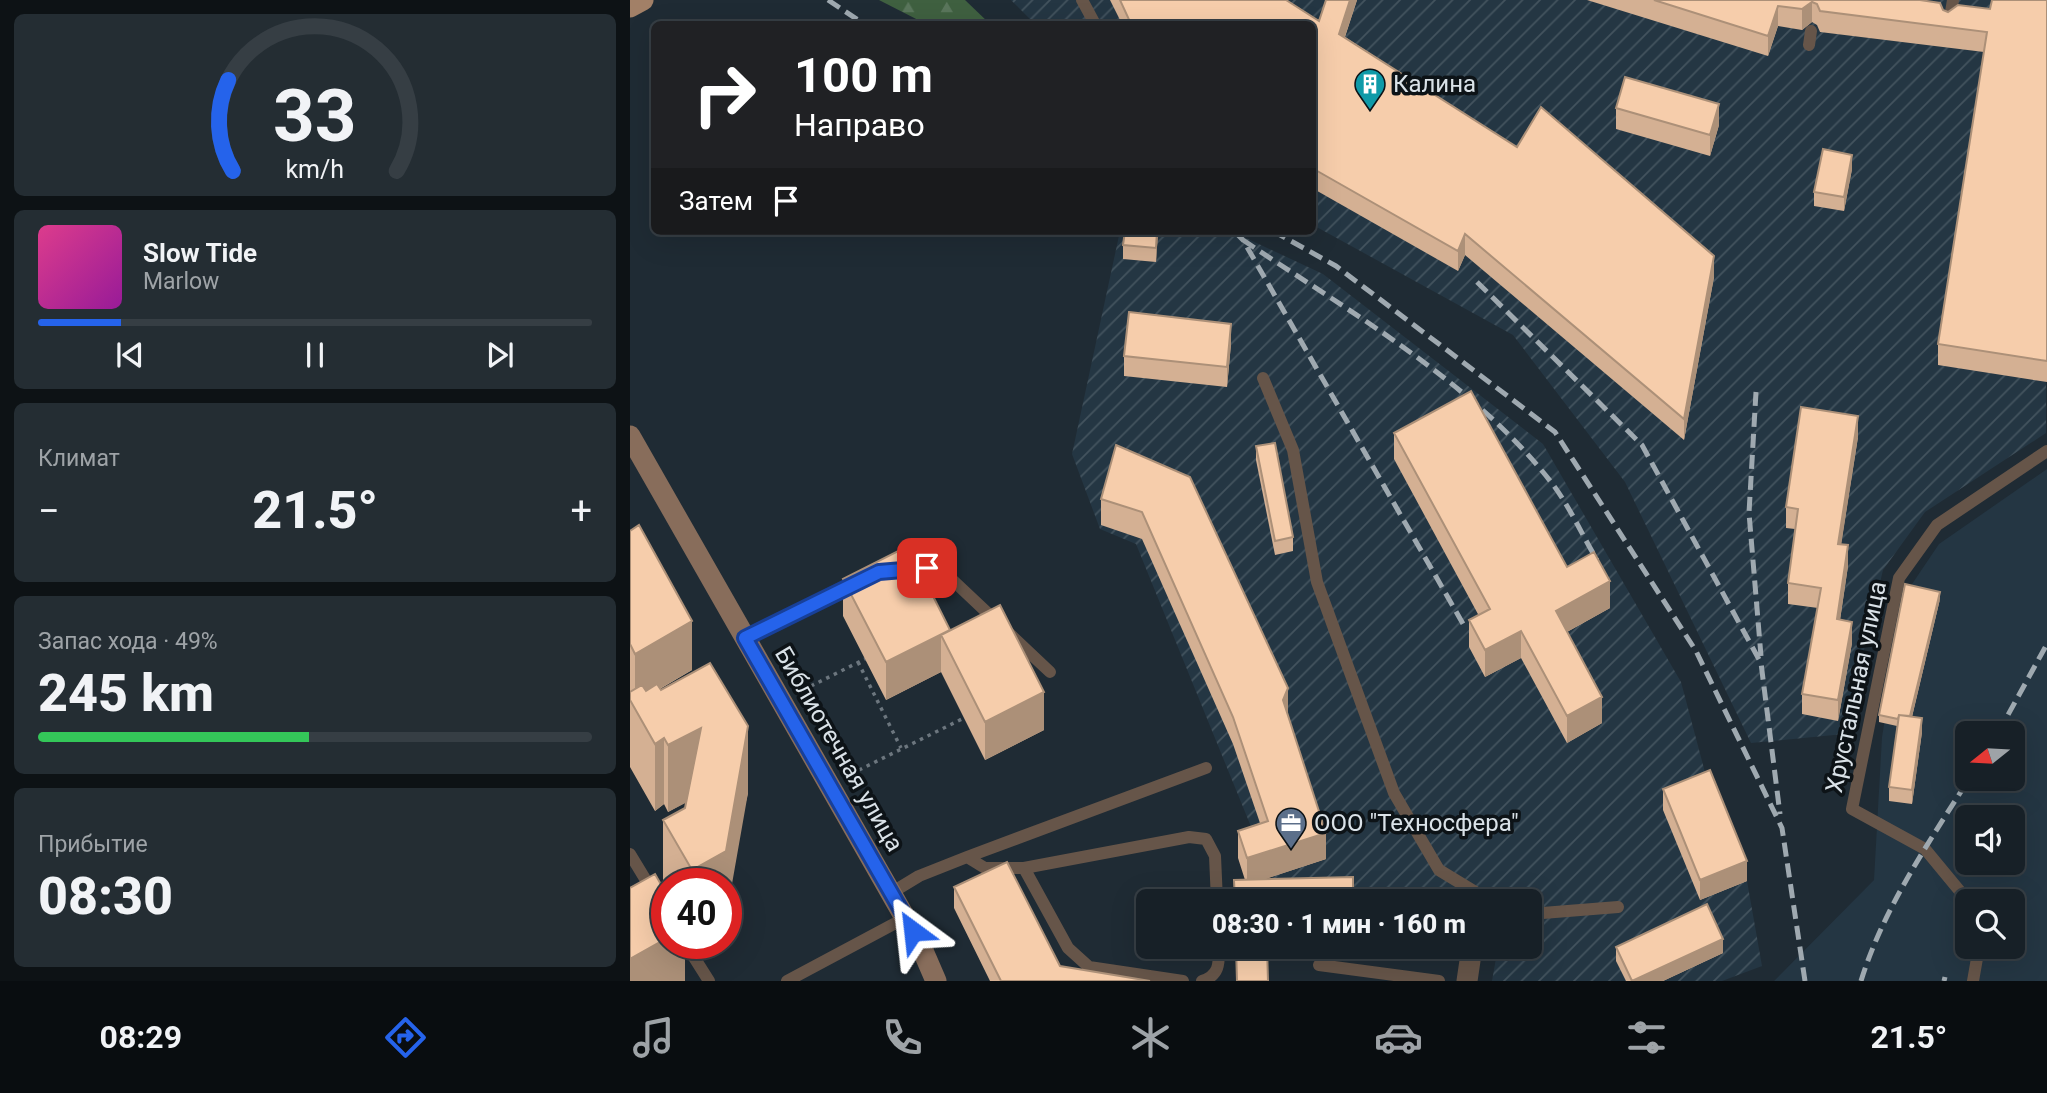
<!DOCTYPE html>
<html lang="ru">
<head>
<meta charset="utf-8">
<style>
	:root { --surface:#172027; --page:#242d33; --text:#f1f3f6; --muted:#9ea3a7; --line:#363e44; --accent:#2563eb }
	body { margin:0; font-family:Roboto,sans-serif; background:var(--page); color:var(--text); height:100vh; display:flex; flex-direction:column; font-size:26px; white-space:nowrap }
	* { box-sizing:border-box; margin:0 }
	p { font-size:23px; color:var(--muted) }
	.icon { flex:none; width:38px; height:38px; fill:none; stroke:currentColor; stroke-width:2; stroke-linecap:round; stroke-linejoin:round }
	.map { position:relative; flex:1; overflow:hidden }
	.side { display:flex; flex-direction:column; gap:14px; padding:14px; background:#0d1215; width:630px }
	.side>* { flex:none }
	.banner { position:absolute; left:21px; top:21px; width:665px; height:214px; border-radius:10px; box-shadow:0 7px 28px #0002,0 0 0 2px var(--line); background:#202124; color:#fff; overflow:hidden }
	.needle { width:46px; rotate:252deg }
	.controls { position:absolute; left:1325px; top:721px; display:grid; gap:14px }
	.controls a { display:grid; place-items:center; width:70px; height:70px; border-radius:10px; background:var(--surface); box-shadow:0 7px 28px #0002,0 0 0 2px var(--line); font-size:35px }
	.speed { position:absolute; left:21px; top:868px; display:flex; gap:14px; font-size:35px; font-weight:700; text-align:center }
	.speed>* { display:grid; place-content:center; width:91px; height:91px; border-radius:50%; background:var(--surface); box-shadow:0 7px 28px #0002,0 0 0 2px var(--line); line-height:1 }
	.speed .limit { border:10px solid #d22; background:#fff; color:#111 }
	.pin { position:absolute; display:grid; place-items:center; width:60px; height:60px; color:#fff; margin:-30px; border-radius:14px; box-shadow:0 4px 10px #0006 }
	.me { position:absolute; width:77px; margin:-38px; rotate:330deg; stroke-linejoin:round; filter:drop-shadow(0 0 5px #0008) }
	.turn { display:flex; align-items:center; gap:24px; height:147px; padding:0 28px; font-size:32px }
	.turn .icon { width:91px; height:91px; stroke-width:2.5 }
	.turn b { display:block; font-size:49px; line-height:60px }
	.then { display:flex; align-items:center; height:66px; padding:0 28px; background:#0003; gap:14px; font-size:26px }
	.big { font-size:52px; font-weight:800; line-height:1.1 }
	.side .card { flex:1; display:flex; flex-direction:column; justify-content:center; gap:10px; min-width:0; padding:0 24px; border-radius:10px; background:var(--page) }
	.side .dial { align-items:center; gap:0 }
	.dial svg { height:182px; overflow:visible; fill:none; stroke:var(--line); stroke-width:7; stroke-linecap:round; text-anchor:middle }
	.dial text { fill:var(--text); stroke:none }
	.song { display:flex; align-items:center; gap:21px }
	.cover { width:84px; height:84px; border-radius:10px; background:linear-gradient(135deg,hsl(330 70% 55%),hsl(300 70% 35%)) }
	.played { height:7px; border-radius:4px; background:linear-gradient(90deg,var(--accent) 15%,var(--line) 15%) }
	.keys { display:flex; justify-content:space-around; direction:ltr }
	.heat { display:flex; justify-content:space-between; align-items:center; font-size:38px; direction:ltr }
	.charge { height:10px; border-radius:5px; background:linear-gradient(90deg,#34c759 49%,var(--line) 0) }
	.trip { position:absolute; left:506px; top:889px; width:406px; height:70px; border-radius:10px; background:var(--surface); box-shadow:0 7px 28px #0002,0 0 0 2px var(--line); font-weight:800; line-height:70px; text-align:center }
	.tabs { display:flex; height:112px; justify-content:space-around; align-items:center; background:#090d10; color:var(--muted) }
	.tabs .icon { width:49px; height:49px }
	.tabs .selected { color:var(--accent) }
	.tabs b { font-size:32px; color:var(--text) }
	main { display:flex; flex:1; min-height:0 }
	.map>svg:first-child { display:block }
	.built { fill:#243643; fill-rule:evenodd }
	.industrial { fill:url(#industrial-furrows) }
	.forest { fill:url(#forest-firs) }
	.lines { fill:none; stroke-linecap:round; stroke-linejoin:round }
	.path { stroke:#6c767e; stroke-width:3.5; stroke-dasharray:3.5 5; stroke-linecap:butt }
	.lane { stroke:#665549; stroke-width:12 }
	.street { stroke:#665549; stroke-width:21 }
	.secondary { stroke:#886d5b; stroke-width:21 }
	.primary { stroke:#a28067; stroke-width:21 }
	.rail { stroke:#9fa9b0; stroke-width:5; stroke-dasharray:14 7; stroke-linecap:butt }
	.wall { fill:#d4b093 }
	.shaded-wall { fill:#ac9078 }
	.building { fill:#f6cdab; stroke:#ac9078; stroke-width:2 }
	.route-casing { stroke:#184099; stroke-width:18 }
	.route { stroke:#2563eb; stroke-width:12 }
	.labels { text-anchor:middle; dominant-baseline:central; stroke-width:7; stroke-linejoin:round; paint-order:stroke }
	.poi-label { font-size:24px; fill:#dae2e8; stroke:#0d1317; text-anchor:start }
	.street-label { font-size:24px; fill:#dae2e8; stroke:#0d1317 }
</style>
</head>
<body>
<main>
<section class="side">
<div class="card dial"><svg viewBox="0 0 100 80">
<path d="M14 69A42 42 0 1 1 86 69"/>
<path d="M14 69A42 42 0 0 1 12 29" stroke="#2563eb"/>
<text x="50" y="56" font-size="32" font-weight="700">33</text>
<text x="50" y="72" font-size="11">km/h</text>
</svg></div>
<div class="card">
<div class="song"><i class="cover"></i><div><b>Slow Tide</b><p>Marlow</p></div></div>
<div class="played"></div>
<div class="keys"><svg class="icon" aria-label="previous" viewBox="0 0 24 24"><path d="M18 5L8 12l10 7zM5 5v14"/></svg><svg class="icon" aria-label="pause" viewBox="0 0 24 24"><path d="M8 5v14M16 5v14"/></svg><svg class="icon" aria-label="next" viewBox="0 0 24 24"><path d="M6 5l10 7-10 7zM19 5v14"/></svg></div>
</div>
<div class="card"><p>Климат</p>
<div class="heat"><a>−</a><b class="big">21.5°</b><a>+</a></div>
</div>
<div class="card"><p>Запас хода · 49%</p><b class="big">245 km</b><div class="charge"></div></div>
<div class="card"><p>Прибытие</p><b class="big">08:30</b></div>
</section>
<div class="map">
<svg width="1417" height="981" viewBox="0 0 1417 981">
	<defs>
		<pattern id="industrial-furrows" width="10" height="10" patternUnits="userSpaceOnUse" patternTransform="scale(1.75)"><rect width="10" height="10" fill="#243643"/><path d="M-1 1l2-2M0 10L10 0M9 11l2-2" fill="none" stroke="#43535e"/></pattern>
		<pattern id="forest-firs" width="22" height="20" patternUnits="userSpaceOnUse" patternTransform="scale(1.75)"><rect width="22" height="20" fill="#3f6040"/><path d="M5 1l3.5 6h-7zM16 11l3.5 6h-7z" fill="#5a765c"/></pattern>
	</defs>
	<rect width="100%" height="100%" fill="#1f2b34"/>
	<path class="built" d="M1417,469V981H1144L1244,880L1252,737L1276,593L1309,544ZM1337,733H1382V779H1337ZM1337,817H1382V863H1337ZM1337,901H1382V947H1337Z"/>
	<path class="industrial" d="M381,0H1417L1416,433L1295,512L1253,570L1214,734L1121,743L995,482L883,335L683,225L682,24H405Z
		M490,231H601L693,274L913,444L1051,682L1080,791L1117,881L1132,966L1092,981H862L868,947H900V901H753L725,890L648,893L506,544L470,529L442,454Z"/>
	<path class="forest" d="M249,0H335L360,24H296Z"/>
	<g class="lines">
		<path class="path" d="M228,662L271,748
			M181,686L235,659
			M229,770L334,718"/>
		<path class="lane" d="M452,0L465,24
			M1319,24L1323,0
			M1179,45L1181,31
			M633,378L663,450L687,582L764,793L809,870L860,901
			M275,570L297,568L313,571L420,672
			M115,638L228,582
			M0,854L37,915
			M337,857L355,868H394L559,837L576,839L585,856L587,901
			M394,868L438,948L459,967L553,981
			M261,893L289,876L337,857L576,768
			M1338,901L1295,849L1222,809L1269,578L1307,525L1417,451
			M900,914L988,907
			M55,943L79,981
			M689,965L809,981
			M157,981L275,918
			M572,981C590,975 589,963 589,947
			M1343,981L1349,947"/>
		<path class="street" d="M837,981L842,947"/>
		<path class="secondary" d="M0,436L290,944L306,981"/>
		<path class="primary" d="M0,7L13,0"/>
		<path class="rail" d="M198,0L234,24
			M604,231L613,240L836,629
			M643,231L706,266L925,432L1066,651L1152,828L1175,981
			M613,240C718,311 842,381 921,482C939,505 952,535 967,560
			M847,282L1012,445L1131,663L1150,814
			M1126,392L1119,513L1131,656
			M1368,733L1417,644
			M1231,981C1253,909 1299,842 1339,779
			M1314,981L1315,977"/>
	</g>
	<path class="wall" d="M480,0H656L689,21L696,0H727L715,37L1084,277L1054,440L835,255L828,271L682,188V24H492Z
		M957,0H1290L1318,12L1360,9L1417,0V382L1308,365V344L1354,52L1190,32L1187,25L1182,22L1172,30L1148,26L1138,56Z
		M986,108L1089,125L1080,156L986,129Z
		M1222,169L1214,211L1184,206V192Z
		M528,231L526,262L493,259V245Z
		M601,344L597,387L494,376V356Z
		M764,433L937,567L980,608L937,632L972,723L937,743L891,658L855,677L839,647V620L849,616L764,459Z
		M1228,437L1211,544L1218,566L1210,620L1222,643L1208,721L1172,714V694L1188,608L1158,604V583L1165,529L1156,528V507Z
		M486,445L658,716L696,859L635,879L723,877V901H604V880H615L608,858V831L630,823L603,744L512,539L471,525V499Z
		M626,446L663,537V551L645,555L626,460Z
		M0,531L62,670L30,689L118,793L96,884H37V894L33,887V820L55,808L56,802L38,812L34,804L25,811L0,767Z
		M213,579L320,630L414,730L355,760L311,672L256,700L213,616Z
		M1310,599L1282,717L1292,732L1282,804L1259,801V787L1267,726L1249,722V715Z
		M1033,789L1117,881L1070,900L1033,810Z
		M324,887L430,966L520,981H360L324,908Z
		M986,947L1093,953L1033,981H996L986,961Z"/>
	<path class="shaded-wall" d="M720,0H727L709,54V34Z
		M1182,2V22L1172,30V9Z
		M1148,6V26L1138,56V36Z
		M1089,104V125L1080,156V135Z
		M1222,155V169L1214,211V197Z
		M527,231H528L526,262V248Z
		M835,234V255L828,271V251Z
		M1084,256V277L1054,440V419Z
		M601,324V344L597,387V367Z
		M1228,416V437L1208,565V544Z
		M1218,545V566L1207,640V619Z
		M980,581V608L926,638V611Z
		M1310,592V599L1279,729V722Z
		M62,621V670L5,703V654Z
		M1222,622V643L1208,721V700Z
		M891,631V658L855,677V650Z
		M311,635V672L256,700V662Z
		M658,688V715L653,700Z
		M414,692V730L355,760V722Z
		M972,697V723L937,743V716Z
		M1292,718V732L1282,804V790Z
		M118,726V793L96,918V884H62V870Z
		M71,728V795L38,812V745Z
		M34,738V804L25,811V744Z
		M696,833V859L617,885V858Z
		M1117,861V881L1070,900V880Z
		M37,938V943H55V981H0V959Z
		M1093,939V953L1033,981H1003Z"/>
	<path class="building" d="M490,0H656L689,21L696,0H720L709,34L887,147L911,107L1084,256L1054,419L835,234L828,251L682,168V24H501Z
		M1024,0H1290L1310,3L1313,10L1318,12L1328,5L1360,9L1362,0H1417V361L1308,344L1357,32L1190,11L1187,4L1182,2L1172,9L1148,6L1138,36Z
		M995,77L1089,104L1080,135L986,108Z
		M1193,149L1222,155L1214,197L1184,192Z
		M495,231H527L526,248L493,245Z
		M499,312L601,324L597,367L494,356Z
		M841,391L937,567L964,552L980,581L926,611L972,697L937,716L891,631L855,650L839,620L860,609L764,433Z
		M1171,407L1228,416L1208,544L1218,545L1207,619L1222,622L1208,700L1172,694L1191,588L1158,583L1168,509L1156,507Z
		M645,443L663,537L645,541L626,446Z
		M486,445L560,477L658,688L653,700L696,833L617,858L608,831L638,821L603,717L512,512L471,499Z
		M9,525L62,621L5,654L0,644V531Z
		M278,546L320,630L256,662L213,579Z
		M1275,584L1310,592L1280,716L1269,715L1268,719L1249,715Z
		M370,605L414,692L355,722L311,635Z
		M80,663L118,726L96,851L62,870L33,820L55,808L71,728L38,745L34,738L25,744L0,700V692L12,685L16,691L27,684L31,690Z
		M1269,715L1292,718L1282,790L1259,787Z
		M1080,770L1117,861L1070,880L1033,789Z
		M377,862L430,966L520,981H371L324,887Z
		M25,874L37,895V938L0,959V888Z
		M723,877V900L605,901L604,880Z
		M1077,904L1093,939L1002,981L986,947Z
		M606,947H637L638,981H607Z"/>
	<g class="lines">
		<g class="route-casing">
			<path id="route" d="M283,931L115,638L249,572L297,568"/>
		</g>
		<use href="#route" class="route"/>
	</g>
	<defs>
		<g id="building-pin" transform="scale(1.575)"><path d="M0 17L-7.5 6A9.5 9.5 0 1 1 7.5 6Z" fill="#0f9aa8" stroke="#0d1317"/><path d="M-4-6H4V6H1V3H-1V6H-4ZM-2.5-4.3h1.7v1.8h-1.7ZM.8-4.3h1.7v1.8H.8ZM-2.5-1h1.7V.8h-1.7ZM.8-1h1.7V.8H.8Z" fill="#fff"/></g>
		<g id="office-pin" transform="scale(1.575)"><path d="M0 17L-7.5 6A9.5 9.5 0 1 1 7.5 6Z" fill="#5c6f8a" stroke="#0d1317"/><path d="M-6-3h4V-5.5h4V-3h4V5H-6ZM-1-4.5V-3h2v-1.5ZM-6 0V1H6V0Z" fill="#fff"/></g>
	</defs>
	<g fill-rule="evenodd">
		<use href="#building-pin" x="740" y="84"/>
		<use href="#office-pin" x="661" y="823"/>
	</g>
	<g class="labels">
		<g class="poi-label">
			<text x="763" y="84">Калина</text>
			<text x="684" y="823">ООО "Техносфера"</text>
		</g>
		<g class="street-label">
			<text transform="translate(1226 687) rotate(-78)">Хрустальная улица</text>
			<text transform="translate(209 749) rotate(60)">Библиотечная улица</text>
		</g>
	</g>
</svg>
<div class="controls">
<a><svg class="needle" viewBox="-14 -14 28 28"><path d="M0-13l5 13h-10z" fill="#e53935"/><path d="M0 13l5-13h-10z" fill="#9ea3a7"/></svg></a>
<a><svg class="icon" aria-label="sound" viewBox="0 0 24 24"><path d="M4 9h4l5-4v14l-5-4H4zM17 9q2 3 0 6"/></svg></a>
<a><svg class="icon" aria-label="search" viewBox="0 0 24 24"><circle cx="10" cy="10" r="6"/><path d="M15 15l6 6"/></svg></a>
</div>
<div class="speed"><div class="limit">40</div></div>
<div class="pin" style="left:297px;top:568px;background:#d93025"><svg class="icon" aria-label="arrive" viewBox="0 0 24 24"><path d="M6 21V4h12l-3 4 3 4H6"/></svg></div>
<svg class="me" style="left:283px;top:931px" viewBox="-20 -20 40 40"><path d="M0-17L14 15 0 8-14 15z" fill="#2563eb" stroke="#fff" stroke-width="4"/></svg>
<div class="trip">08:30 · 1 мин · 160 m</div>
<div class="banner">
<div class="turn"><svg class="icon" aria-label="right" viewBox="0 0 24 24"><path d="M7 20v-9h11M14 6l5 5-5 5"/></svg><div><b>100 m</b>Направо</div></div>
<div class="then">Затем<svg class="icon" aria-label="arrive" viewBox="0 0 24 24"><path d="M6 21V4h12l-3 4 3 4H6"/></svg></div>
</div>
</div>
</main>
<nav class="tabs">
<b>08:29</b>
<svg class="icon selected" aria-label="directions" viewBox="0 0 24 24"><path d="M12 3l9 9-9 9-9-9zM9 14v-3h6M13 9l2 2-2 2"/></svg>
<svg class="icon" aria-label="music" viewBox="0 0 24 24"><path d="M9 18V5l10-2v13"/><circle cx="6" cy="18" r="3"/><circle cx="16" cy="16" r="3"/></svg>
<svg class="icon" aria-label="phone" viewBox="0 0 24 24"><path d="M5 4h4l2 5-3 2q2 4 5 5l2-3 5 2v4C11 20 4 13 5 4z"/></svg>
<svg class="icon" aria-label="climate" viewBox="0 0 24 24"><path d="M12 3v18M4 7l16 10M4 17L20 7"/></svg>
<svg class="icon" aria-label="car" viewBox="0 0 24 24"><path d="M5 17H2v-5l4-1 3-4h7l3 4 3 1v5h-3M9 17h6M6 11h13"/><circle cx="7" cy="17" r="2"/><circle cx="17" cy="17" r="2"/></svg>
<svg class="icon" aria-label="filters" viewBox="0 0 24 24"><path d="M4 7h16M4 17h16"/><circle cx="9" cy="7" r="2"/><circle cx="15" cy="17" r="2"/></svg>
<b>21.5°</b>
</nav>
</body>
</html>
